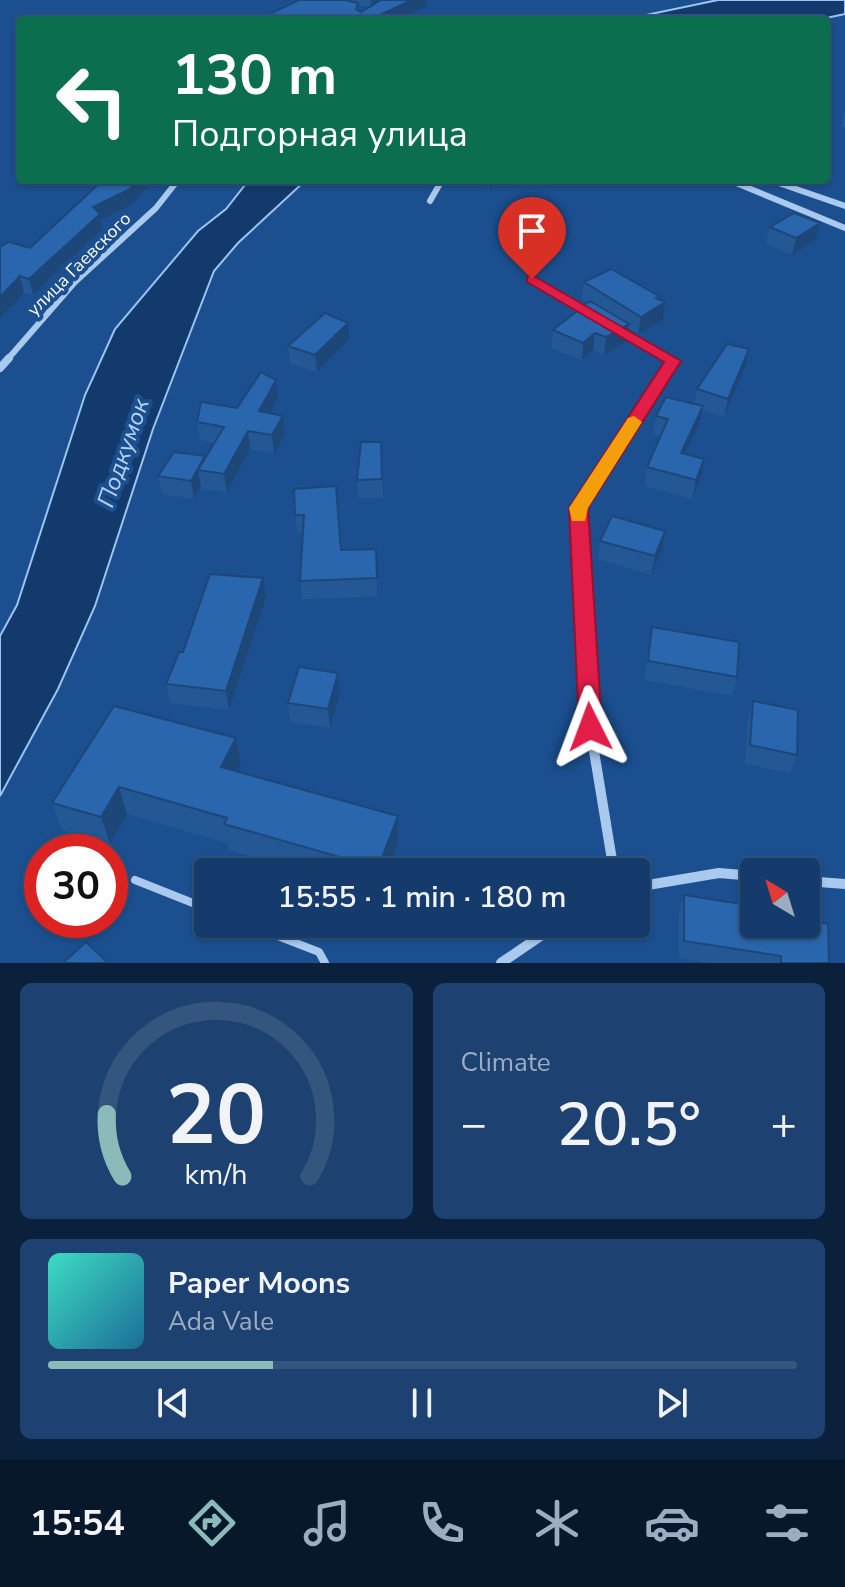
<!DOCTYPE html>
<html lang="en">
<head>
<meta charset="utf-8">
<style>
	:root { --surface:#143b6b; --page:#1d4271; --text:#f1f3f6; --muted:#9dadc1; --line:#33557e; --accent:#8bbbb9 }
	body { margin:0; font-family:"Nunito Sans",sans-serif; background:var(--page); color:var(--text); height:100vh; display:flex; flex-direction:column; font-size:30px; white-space:nowrap }
	* { box-sizing:border-box; margin:0 }
	p { font-size:26px; color:var(--muted) }
	.icon { flex:none; width:44px; height:44px; fill:none; stroke:currentColor; stroke-width:2; stroke-linecap:round; stroke-linejoin:round }
	.map { position:relative; height:963px; overflow:hidden }
	.sheet { display:flex; flex-direction:column; gap:20px; padding:20px; background:#0b203b; flex:1 }
	.sheet>* { flex:none }
	.guide { position:absolute; left:16px; top:16px; width:814px; height:168px; border-radius:8px; box-shadow:0 2px 6px #0004,0 0 0 2px var(--line); background:#0b6e4f; color:#fff; overflow:hidden }
	.needle { width:52px; rotate:322deg }
	.fabs { position:absolute; left:740px; top:858px; display:grid; gap:16px }
	.fabs a { display:grid; place-items:center; width:80px; height:80px; border-radius:8px; background:var(--surface); box-shadow:0 2px 6px #0004,0 0 0 2px var(--line); font-size:40px }
	.speed { position:absolute; left:24px; top:834px; display:flex; gap:16px; font-size:40px; font-weight:700; text-align:center }
	.speed>* { display:grid; place-content:center; width:104px; height:104px; border-radius:50%; background:var(--surface); box-shadow:0 2px 6px #0004,0 0 0 2px var(--line); line-height:1 }
	.speed .limit { border:12px solid #d22; background:#fff; color:#111 }
	.pin { position:absolute; display:grid; place-items:center; width:68px; height:68px; color:#fff; margin:-82px -34px; border-radius:50% 50% 50% 0; rotate:-45deg; box-shadow:0 0 8px #0007 }
	.pin .icon { rotate:45deg }
	.me { position:absolute; width:88px; margin:-44px; rotate:357deg; stroke-linejoin:round; filter:drop-shadow(0 0 6px #0008) }
	.turn { display:flex; align-items:center; gap:28px; height:168px; padding:0 24px; font-size:36px }
	.turn .icon { width:104px; height:104px; stroke-width:2.5 }
	.turn b { display:block; font-size:56px; line-height:68px }
	.big { font-size:60px; font-weight:600; line-height:1.1 }
	.sheet .card { flex:1; display:flex; flex-direction:column; justify-content:center; gap:12px; min-width:0; padding:0 28px; border-radius:12px; background:var(--page) }
	.sheet .dial { align-items:center; gap:0 }
	.dial svg { height:208px; overflow:visible; fill:none; stroke:var(--line); stroke-width:7; stroke-linecap:round; text-anchor:middle }
	.dial text { fill:var(--text); stroke:none }
	.song { display:flex; align-items:center; gap:24px }
	.cover { width:96px; height:96px; border-radius:12px; background:linear-gradient(135deg,hsl(170 70% 55%),hsl(200 70% 35%)) }
	.played { height:8px; border-radius:4px; background:linear-gradient(90deg,var(--accent) 30%,var(--line) 30%) }
	.keys { display:flex; justify-content:space-around; direction:ltr }
	.heat { display:flex; justify-content:space-between; align-items:center; font-size:44px; direction:ltr }
	.sheet .tiles { flex:1; display:grid; gap:20px; grid-template-columns:1fr 1fr }
	.card:last-child { grid-column:span 2 }
	.trip { position:absolute; left:194px; top:858px; width:456px; height:80px; border-radius:8px; background:var(--surface); box-shadow:0 2px 6px #0004,0 0 0 2px var(--line); font-weight:600; line-height:80px; text-align:center }
	.tabs { display:flex; height:128px; justify-content:space-around; align-items:center; background:#08182b; color:var(--muted) }
	.tabs .icon { width:56px; height:56px }
	.tabs .selected { color:var(--accent) }
	.tabs b { font-size:36px; color:var(--text) }
	.map>svg:first-child { display:block }
	.water { fill:#123a6d; stroke:#9cc4f0; stroke-width:2 }
	.lines { fill:none; stroke-linecap:round; stroke-linejoin:round }
	.service { stroke:#a9c9ee; stroke-width:8 }
	.minor-far2 { stroke:#a9c9ee; stroke-width:6 }
	.minor-far1 { stroke:#a9c9ee; stroke-width:8 }
	.minor { stroke:#a9c9ee; stroke-width:10 }
	.wall { fill:#245895; fill-rule:evenodd }
	.shaded-wall { fill:#1d4779 }
	.building { fill:#2a66ad; stroke:#1d4779; stroke-width:2 }
	.route { fill:#e11d48; stroke:#92132f; stroke-width:2 }
	.slow { fill:#f59e0b }
	.labels { text-anchor:middle; dominant-baseline:central; stroke-width:8; stroke-linejoin:round; paint-order:stroke }
	.far-street-label { font-size:18px; fill:#fff; stroke:#1b4f8f }
	.water-label { font-size:24px; font-style:italic; fill:#b5d3f5; stroke:#1b4f8f }
</style>
</head>
<body>
<div class="map">
<svg width="845" height="963" viewBox="0 0 845 963">
	<rect width="100%" height="100%" fill="#1b4f8f"/>
	<path class="water" d="M718,0H845V14L817,20H622Z
		M249,180H306L238,243L214,271L153,429L95,606L58,689L0,796V636L17,605L85,395L115,329L198,231L226,209Z"/>
	<g class="lines">
		<path class="service" d="M135,880L208,909
			M247,924L319,952L325,963"/>
		<path class="minor-far2" d="M729,180L845,228
			M770,180L845,206
			M430,201L442,180
			M532,279L591,313
			M620,330L671,360
			M7,360L75,282L156,208L178,180"/>
		<path class="minor-far1" d="M0,368L9,358
			M584,623L578,508L673,361L668,358"/>
		<path class="minor" d="M584,621L590,727L614,872
			M806,881L845,884
			M636,887L719,873L754,876
			M501,963L558,924"/>
	</g>
	<path class="wall" d="M299,0H427V6L397,20ZM358,5L369,7L361,12L358,10Z
		M845,111V127L841,126Z
		M470,180H506L490,188Z
		M133,204L101,220L103,229L33,295L24,293L0,318V247L30,248Z
		M770,227L816,240L792,255L766,244Z
		M584,282L659,296V299L665,302L663,320L638,334L628,328L627,341L604,355L593,350L582,360L551,348L553,330L588,302L582,299Z
		M349,340L317,372L290,364L288,346Z
		M745,367L724,417L702,410L699,424L685,454L701,477L692,499L644,486L647,467L661,436L653,434L656,416L694,404L697,389Z
		M276,380L278,398L269,413L283,416L285,434L274,454L250,449L227,492L201,489V487L194,499L162,494L158,476L205,456V459L215,443L200,440L197,422L237,408Z
		M381,442L383,498H358L357,480Z
		M294,489L341,550L376,549L377,597L302,599L300,581L302,533L297,534Z
		M600,541L662,550L651,575L598,559Z
		M266,597L229,710L170,703L166,684Z
		M652,627L737,677L732,696L644,680Z
		M338,673L340,692L330,728L290,722L288,703Z
		M753,701L797,755L790,773L745,764L748,720Z
		M236,738L241,765L238,771L398,816V842L387,872H303L229,850L227,843L127,814L110,844L62,830L52,803Z
		M684,895L754,924L829,963H709L679,958V913Z"/>
	<path class="shaded-wall" d="M371,0H385L372,8Z
		M412,0H427V6L397,20H371V19Z
		M138,180H153L133,204L101,220L103,229L33,295L29,279L93,207Z
		M490,180H506L490,188Z
		M820,223L816,240L792,255L796,238Z
		M20,276L24,293L0,318V297Z
		M659,296L658,307L665,302L663,320L638,334L641,317L656,298Z
		M348,323L349,340L317,372L315,355Z
		M629,324L627,341L604,355L606,337Z
		M595,333L593,350L582,360L583,343Z
		M749,349L745,367L724,417L728,399Z
		M276,380L278,398L261,430L259,411Z
		M703,406L699,424L677,471L681,453Z
		M283,416L285,434L274,454L272,435Z
		M248,431L250,449L227,492L224,474Z
		M205,456L207,472L198,470L201,487L194,499L191,481Z
		M704,459L701,477L692,499L696,480Z
		M665,531L662,550L651,575L655,556Z
		M263,578L266,597L229,710L226,691Z
		M338,673L340,692L330,728L328,709Z
		M236,738L241,765L226,794L221,767Z
		M119,787L127,814L110,844L101,817Z
		M398,816V842L387,872H378V868Z"/>
	<path class="building" d="M299,0H345L358,3L356,9L361,12L381,0H412L371,19L377,20H257Z
		M103,180H138L130,189L93,207L100,214L29,279L20,276L0,297V247L9,242L30,248Z
		M794,213L820,223L796,238L770,227Z
		M611,269L659,296L656,298L665,302L641,317L584,282Z
		M590,301L629,324L606,337L595,333L583,343L553,330Z
		M325,313L348,323L315,355L288,346Z
		M727,344L749,349L728,399L697,389Z
		M261,372L276,380L259,411L283,416L272,435L248,431L224,474L198,470L224,427L197,422L201,402L237,408Z
		M666,397L703,406L681,453L704,459L696,480L647,467L668,419L656,416Z
		M361,442H381L382,479L357,480Z
		M174,452L205,456L191,481L158,476Z
		M336,486L341,550L376,549L377,578L300,581L304,515H295L294,489Z
		M612,516L665,531L655,556L600,541Z
		M210,574L263,578L226,691L166,684L179,652H183Z
		M652,627L739,642L737,677L648,661Z
		M299,667L338,673L328,709L288,703Z
		M753,701L798,710L797,755L750,745Z
		M114,706L236,738L221,767L398,816L378,868L224,824L227,818L119,787L101,817L52,803Z
		M684,895L754,906V924H806V919L828,924L829,963H781V956L684,941Z
		M86,942L108,963H63Z"/>
	<path class="route" d="M532,275L681,361L588,508L602,727L598,734L590,737L582,734L579,727L569,508L664,362L527,282V276Z"/>
	<path class="slow" d="M634,416L642,422L588,508L585,521H572L569,508L628,418Z"/>
	<g class="labels">
		<g class="far-street-label">
			<text transform="translate(79 264) rotate(-45)">улица Гаевского</text>
		</g>
		<g class="water-label">
			<text transform="translate(123 453) rotate(-71)">Подкумок</text>
		</g>
	</g>
</svg>
<div class="fabs">
<a><svg class="needle" viewBox="-14 -14 28 28"><path d="M0-13l5 13h-10z" fill="#e53935"/><path d="M0 13l5-13h-10z" fill="#9dadc1"/></svg></a>
</div>
<div class="speed"><div class="limit">30</div></div>
<div class="pin" style="left:532px;top:279px;background:#d93025"><svg class="icon" aria-label="arrive" viewBox="0 0 24 24"><path d="M6 21V4h12l-3 4 3 4H6"/></svg></div>
<svg class="me" style="left:590px;top:727px" viewBox="-20 -20 40 40"><path d="M0-17L14 15 0 8-14 15z" fill="#e11d48" stroke="#fff" stroke-width="4"/></svg>
<div class="trip">15:55 · 1 min · 180 m</div>
<div class="guide">
<div class="turn"><svg class="icon" aria-label="left" viewBox="0 0 24 24"><path d="M17 20v-9H6M10 6l-5 5 5 5"/></svg><div><b>130 m</b>Подгорная улица</div></div>
</div>
</div>
<section class="sheet">
<div class="tiles">
<div class="card dial"><svg viewBox="0 0 100 80">
<path d="M14 69A42 42 0 1 1 86 69"/>
<path d="M14 69A42 42 0 0 1 8 45" stroke="#8bbbb9"/>
<text x="50" y="56" font-size="32" font-weight="700">20</text>
<text x="50" y="72" font-size="11">km/h</text>
</svg></div>
<div class="card"><p>Climate</p>
<div class="heat"><a>−</a><b class="big">20.5°</b><a>+</a></div>
</div>
<div class="card">
<div class="song"><i class="cover"></i><div><b>Paper Moons</b><p>Ada Vale</p></div></div>
<div class="played"></div>
<div class="keys"><svg class="icon" aria-label="previous" viewBox="0 0 24 24"><path d="M18 5L8 12l10 7zM5 5v14"/></svg><svg class="icon" aria-label="pause" viewBox="0 0 24 24"><path d="M8 5v14M16 5v14"/></svg><svg class="icon" aria-label="next" viewBox="0 0 24 24"><path d="M6 5l10 7-10 7zM19 5v14"/></svg></div>
</div>
</div>
</section>
<nav class="tabs">
<b>15:54</b>
<svg class="icon selected" aria-label="directions" viewBox="0 0 24 24"><path d="M12 3l9 9-9 9-9-9zM9 14v-3h6M13 9l2 2-2 2"/></svg>
<svg class="icon" aria-label="music" viewBox="0 0 24 24"><path d="M9 18V5l10-2v13"/><circle cx="6" cy="18" r="3"/><circle cx="16" cy="16" r="3"/></svg>
<svg class="icon" aria-label="phone" viewBox="0 0 24 24"><path d="M5 4h4l2 5-3 2q2 4 5 5l2-3 5 2v4C11 20 4 13 5 4z"/></svg>
<svg class="icon" aria-label="climate" viewBox="0 0 24 24"><path d="M12 3v18M4 7l16 10M4 17L20 7"/></svg>
<svg class="icon" aria-label="car" viewBox="0 0 24 24"><path d="M5 17H2v-5l4-1 3-4h7l3 4 3 1v5h-3M9 17h6M6 11h13"/><circle cx="7" cy="17" r="2"/><circle cx="17" cy="17" r="2"/></svg>
<svg class="icon" aria-label="filters" viewBox="0 0 24 24"><path d="M4 7h16M4 17h16"/><circle cx="9" cy="7" r="2"/><circle cx="15" cy="17" r="2"/></svg>
</nav>
</body>
</html>
